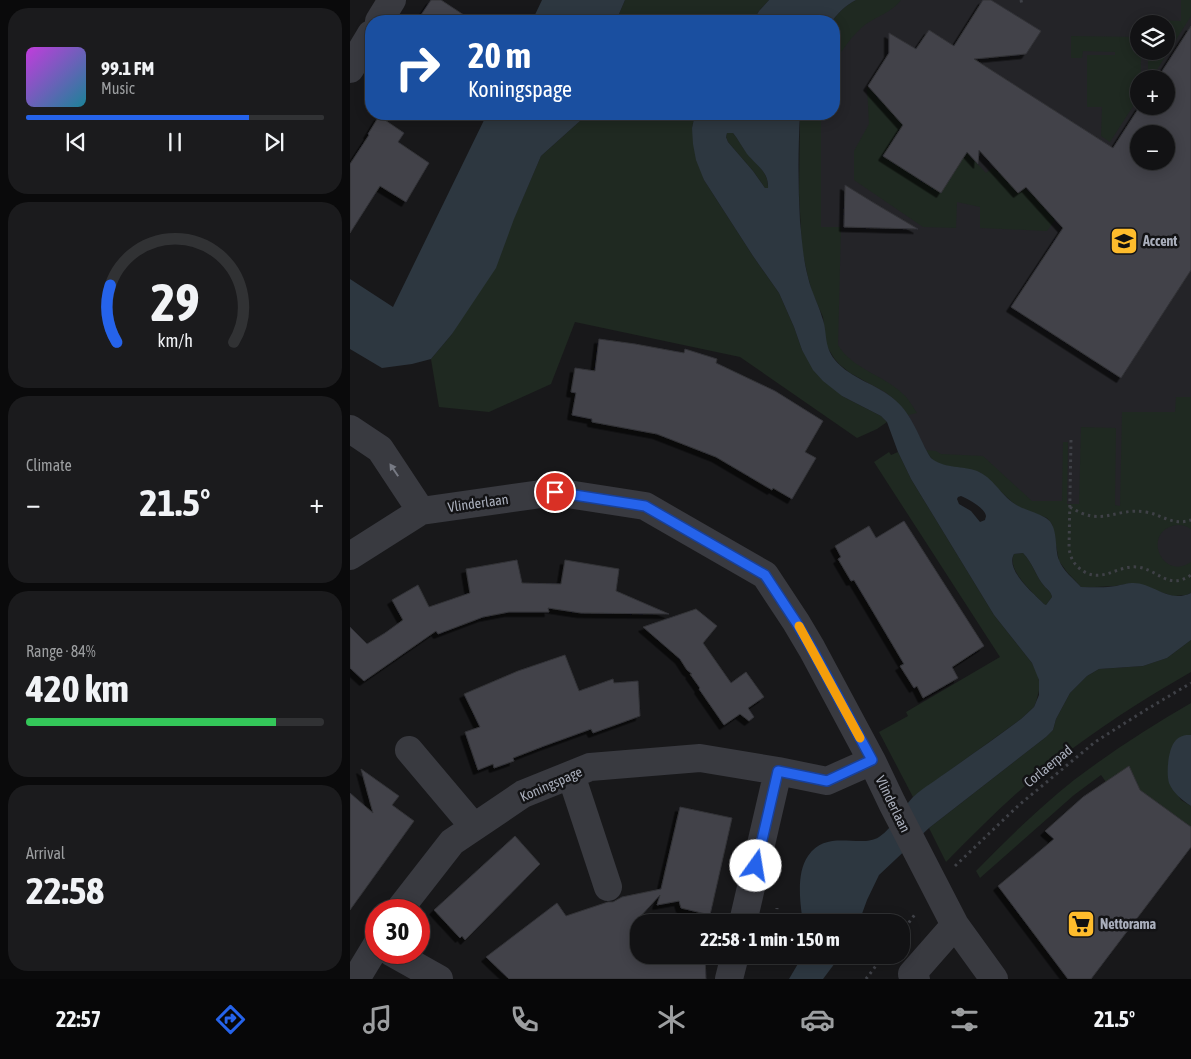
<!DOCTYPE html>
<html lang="en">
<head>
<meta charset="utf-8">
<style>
	:root { --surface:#121214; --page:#1b1b1d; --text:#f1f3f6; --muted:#9c9ea0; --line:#313234; --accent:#2563eb }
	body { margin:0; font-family:"Asap Condensed",sans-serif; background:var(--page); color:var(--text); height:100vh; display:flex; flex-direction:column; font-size:19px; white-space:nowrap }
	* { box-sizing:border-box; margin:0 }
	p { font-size:16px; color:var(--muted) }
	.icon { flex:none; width:28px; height:28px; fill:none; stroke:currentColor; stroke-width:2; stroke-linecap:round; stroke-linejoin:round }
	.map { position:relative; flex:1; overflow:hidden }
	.sheet { display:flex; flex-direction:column; gap:8px; padding:8px; background:#0a0a0b; width:350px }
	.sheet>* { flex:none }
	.banner { position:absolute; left:15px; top:15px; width:475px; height:105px; border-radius:20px; box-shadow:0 2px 12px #0003,0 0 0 1px var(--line); background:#1a4fa0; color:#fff; overflow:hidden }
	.fabs { position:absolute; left:780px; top:15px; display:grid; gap:10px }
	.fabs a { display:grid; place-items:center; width:45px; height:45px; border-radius:50%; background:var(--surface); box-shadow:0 2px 12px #0003,0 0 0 1px var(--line); font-size:25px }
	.speed { position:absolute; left:15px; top:899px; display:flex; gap:10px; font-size:25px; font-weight:700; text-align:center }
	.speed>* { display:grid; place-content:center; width:65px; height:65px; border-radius:50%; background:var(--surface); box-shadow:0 2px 12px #0003,0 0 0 1px var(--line); line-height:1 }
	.speed .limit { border:8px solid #d22; background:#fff; color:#111 }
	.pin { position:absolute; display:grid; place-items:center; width:42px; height:42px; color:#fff; margin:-21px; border:2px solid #fff; border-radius:50%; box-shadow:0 1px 5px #0007 }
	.me { position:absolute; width:55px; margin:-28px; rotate:13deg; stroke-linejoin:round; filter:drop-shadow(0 0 4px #0008) }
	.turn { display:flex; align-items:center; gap:18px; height:105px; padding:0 20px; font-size:22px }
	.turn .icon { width:65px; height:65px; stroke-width:2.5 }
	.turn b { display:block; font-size:35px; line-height:42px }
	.big { font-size:38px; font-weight:700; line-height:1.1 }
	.sheet .card { flex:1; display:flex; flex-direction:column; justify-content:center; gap:8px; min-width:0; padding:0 18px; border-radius:20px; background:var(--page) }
	.sheet .dial { align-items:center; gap:0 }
	.dial svg { height:130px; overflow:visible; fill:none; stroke:var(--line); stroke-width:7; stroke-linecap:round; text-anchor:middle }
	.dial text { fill:var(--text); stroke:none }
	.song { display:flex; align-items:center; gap:15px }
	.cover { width:60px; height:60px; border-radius:8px; background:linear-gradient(135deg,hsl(290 70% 55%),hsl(190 70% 35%)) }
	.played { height:5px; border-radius:2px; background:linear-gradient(90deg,var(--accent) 75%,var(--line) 75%) }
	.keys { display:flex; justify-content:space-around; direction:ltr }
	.heat { display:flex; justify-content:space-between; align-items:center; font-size:28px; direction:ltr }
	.charge { height:8px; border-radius:4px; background:linear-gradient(90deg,#34c759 84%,var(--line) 0) }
	.trip { position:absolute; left:280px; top:914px; width:280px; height:50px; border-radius:20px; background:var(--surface); box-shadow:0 2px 12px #0003,0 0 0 1px var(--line); font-weight:700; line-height:50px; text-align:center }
	.dock { display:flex; height:80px; justify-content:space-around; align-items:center; background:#070708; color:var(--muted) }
	.dock .icon { width:35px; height:35px }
	.dock .selected { color:var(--accent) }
	.dock b { font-size:22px; color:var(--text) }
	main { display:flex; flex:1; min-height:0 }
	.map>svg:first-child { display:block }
	.built { fill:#242428; fill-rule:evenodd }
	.green { fill:#1f2921 }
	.water { fill:#2d3740; fill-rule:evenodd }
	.building { fill:#424348; stroke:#323237; fill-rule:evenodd; filter:url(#shadow) }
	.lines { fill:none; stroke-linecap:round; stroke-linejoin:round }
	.path { stroke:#3f4147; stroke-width:3; stroke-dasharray:2.5 4; stroke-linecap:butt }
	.minor { stroke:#393a40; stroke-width:28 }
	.oneway { fill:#777a84 }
	.route-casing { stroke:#184099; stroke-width:12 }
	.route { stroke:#2563eb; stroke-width:9 }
	.slow { stroke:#f59e0b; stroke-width:9 }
	.labels { text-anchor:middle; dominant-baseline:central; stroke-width:5; stroke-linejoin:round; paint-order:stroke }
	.poi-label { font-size:14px; font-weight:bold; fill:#a9aebb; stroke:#131315; text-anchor:start }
	.street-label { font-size:14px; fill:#a9aebb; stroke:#131315 }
</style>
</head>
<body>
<main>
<section class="sheet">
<div class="card">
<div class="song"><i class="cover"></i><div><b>99.1 FM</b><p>Music</p></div></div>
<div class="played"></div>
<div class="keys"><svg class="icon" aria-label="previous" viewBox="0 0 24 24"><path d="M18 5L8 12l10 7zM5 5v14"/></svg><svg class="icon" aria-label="pause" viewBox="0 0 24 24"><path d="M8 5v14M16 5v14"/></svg><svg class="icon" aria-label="next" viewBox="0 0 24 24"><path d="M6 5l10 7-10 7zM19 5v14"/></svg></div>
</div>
<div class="card dial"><svg viewBox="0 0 100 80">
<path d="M14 69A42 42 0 1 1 86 69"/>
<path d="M14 69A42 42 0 0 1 10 34" stroke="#2563eb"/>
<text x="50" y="56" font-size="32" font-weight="700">29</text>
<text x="50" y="72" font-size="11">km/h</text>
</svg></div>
<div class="card"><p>Climate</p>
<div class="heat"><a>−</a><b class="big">21.5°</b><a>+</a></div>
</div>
<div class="card"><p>Range · 84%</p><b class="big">420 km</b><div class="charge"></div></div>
<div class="card"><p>Arrival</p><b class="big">22:58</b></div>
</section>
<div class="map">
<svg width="841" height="979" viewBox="0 0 841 979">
	<defs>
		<filter id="shadow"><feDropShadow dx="-4.5" dy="4.5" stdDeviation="0" flood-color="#0009"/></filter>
	</defs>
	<rect width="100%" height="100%" fill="#18181a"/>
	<path class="built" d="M506,0H841V593L576,450L558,415L552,406L489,364L450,114H484V21H482ZM789,24H816V51H789ZM789,79H816V106H789ZM789,134H816V161H789Z"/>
	<path class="green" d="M275,0H419L409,11L403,21H266Z
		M506,0H551C542,12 528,16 516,24C502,35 493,49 484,63V21H482C489,12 496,5 506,0Z
		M831,0H841V16L801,79H798V51H816V24H799V20L831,21Z
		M721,36L789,37V51H791V79H789V97L760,142L751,136L752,107H737V55H765V52L733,51L732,58H721Z
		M517,87L522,91L541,112L564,123L550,129L533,156L591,192L607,168L615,151L636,173L642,168L649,172L668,193L674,188L681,193L698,212L704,207L711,212L697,231L630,228V207L607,202L606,228L573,227L504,180V151L519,124Z
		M233,114H345L342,128L354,180L403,256L429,293L444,327L452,350L492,396L531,416L537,422L527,429L507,438L390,357L225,322L201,384L139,412L89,407L81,359L102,334L164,218L191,156L230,121Z
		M450,114H471V227H491L488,345C502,369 534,375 553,394C559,399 563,407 567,413L558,415L545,400L535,392L500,373L489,364L484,358L476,345L473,317L462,292L458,277L452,250L449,193Z
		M377,133H383C388,139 392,147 397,153C406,165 419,172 418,188H415L403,171L378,142L376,137Z
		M826,397H841V529C835,525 829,524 822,526C792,536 814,581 841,562V593L836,595L823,596L782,583L765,586L745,587H731L717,572L709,561L702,524L697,518L670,508L662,502L631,473C617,467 594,469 583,460C580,457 578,453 576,450L586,451L591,454L633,456L682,501H712L713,442H718L717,504H729L731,427L766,428L765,505L770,506L772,412H825Z
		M539,452L541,455L548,452L561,479L644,615L682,663L688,675L690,687L686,702L684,707L671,719L563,797L529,732L558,716L556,712L650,657L524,462Z
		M673,553C683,563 686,577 695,587C699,591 701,592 702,597L696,605L694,604C683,593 656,570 664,554Z
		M841,640V672C783,705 727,742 675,786C647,810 622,836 596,862L579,828L696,737L703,730L706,719L720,693L737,676L749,669L793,666L817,658Z
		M841,703V735H836L819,759L818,771L819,781L831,800L841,806V827L790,790L779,767L756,782L751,775L724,795L630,878L626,871C657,839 689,808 724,780C761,752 801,726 841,703Z"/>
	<path class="water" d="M192,0H275L266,21H182Z
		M419,0H506C496,5 489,12 482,21H403L409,11Z
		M137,114H233L230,121L191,156L164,219L146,268L102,334L81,359L62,364L32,368L0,349V279L43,307Z
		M345,114H450C448,149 448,185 450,221C452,240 453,259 458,277C461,291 468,303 472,317C478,333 473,345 485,360C501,379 527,384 545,400C563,415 569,439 581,458C593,468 610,466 624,470C641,475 649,492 662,502C672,510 685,511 696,518C709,526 704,548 709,560C713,571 724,579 731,587C743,587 755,588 766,586C771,585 777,583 782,583C803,582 818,604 841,593V640L817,658L793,666L749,669L737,676L720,693L706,719L703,730L696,737L579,828L529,875L517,900L509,922H453C450,903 446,873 458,856C477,828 510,849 529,837C544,827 551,810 563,797C573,788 589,778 600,770C624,753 648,736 671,719L684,707L689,695V680L682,663L644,615L561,479L548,452L537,422L531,416L492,396L473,381L463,370L452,350L444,327L429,293L403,256L354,180L346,160L343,144L342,128ZM377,133H383C388,139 392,147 397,154C406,165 419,172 418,188H415L403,171L378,142L376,137ZM611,496C618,499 635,508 636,516C636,517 635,519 635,520L630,522L621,511L609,504L607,499L608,497ZM673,553C683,563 686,577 695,587C699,591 701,592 702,597L696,605L694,604C683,593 655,570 664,554Z
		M836,735H841V806C832,800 823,793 819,783C816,773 818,748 826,740C829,737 832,736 836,735Z
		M452,955H491L473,979H439L449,962Z"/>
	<path class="building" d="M81,0H91L123,21H67Z
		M633,0H641L691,31L676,54L624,59L763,148L790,106H816V79H807L841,26V270L771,378L661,307L713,228L676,187L668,193L629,150L628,164L617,152L591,193L533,156L553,125L518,86L539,53V33L566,49L579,30L604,46ZM789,134H816V161H789Z
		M29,116L54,133L48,142L79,163L56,202L30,186L0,233V164L19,135L18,134Z
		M495,185L524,203L568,229L494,227Z
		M249,339L285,344L334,353L335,349L367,359L366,363L425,391L473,421L455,452L466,458L442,499L423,488L422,490L366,457L307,434L242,422V419L222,415L226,393L221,392L225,368L245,371Z
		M554,521L634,646L602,667L608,678L573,698L567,686L564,688L550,666L554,664L519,605L504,580L501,581L488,559L491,557L485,546L519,526L526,538Z
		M167,560L172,583L211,584L215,560L269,569L266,591L319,614L231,613L198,608L199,612H159L133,617L88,634L86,631L14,681L0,668V627L17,644L35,633L53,620L42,600L68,585L79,607L120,593L116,569Z
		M346,609L367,626L353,643L381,683L396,672L414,697L398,708L404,717L399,721L390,714L374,725L349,689L350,688L340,674H342L337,670L330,659L293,627Z
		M215,655L229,691L263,679L264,683L288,681L290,716L243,733L241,729L194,746L163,758L164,761L144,768L143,764L128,770L115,732L130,727L114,694L168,671Z
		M779,766L790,790L841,827V847L741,979H718L648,886L704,839L695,831L733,797Z
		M11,769L49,796L42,805L64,821L0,910V793L23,813Z
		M330,807L382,818L360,915L331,908L329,901L307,905L310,895L289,918V955H355L356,979H159L136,957L207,903L216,916L258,902H263L272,897L311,889Z
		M165,836L190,864L115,940L112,936L110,938L84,910Z"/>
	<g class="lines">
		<path class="path" d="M671,0L672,5
			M721,440L719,548C720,556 723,563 729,568C750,586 766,565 787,567C808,569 818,591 841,575
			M720,507C753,528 764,507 796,512C813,515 822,526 841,520
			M605,866L669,805L745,742L794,711L841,683
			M426,922L427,908
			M551,933L566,913
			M516,979L534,955"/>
		<path class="minor" d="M29,21L42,0
			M0,69L21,34
			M0,429L30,449L71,511
			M0,556L71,511L205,492L295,506L415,575L446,622L462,649L522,761L542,803L605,925L644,979
			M59,750L124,827
			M428,771L477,781L522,761
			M221,775L258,887
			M49,910L102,842L173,794L240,767L350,758L428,771L393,922
			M41,952L89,979
			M6,979L26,946
			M379,979L385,955
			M566,979L562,974L605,925"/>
	</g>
	<defs><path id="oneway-solid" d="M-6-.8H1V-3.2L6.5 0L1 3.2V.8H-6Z" transform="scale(1.25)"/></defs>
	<use class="oneway" href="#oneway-solid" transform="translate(44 470) rotate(-124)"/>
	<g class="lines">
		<g class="route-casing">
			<path id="route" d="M205,492L295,506L415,575L446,622L462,649L522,760L477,781L428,771L406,866"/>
		</g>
		<use href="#route" class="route"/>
		<path class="slow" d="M449,626L510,738"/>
	</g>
	<defs>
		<g id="school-square" transform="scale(1.4375)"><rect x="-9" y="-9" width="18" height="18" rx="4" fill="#febc2c" stroke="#131315"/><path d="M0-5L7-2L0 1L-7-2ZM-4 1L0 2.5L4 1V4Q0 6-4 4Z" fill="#111"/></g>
		<g id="supermarket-square" transform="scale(1.4375)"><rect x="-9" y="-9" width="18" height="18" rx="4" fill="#febc2c" stroke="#131315"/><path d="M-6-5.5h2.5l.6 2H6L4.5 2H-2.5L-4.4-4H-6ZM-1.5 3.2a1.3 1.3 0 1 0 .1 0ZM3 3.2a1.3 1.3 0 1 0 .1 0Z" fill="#111"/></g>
	</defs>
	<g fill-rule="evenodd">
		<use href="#school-square" x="774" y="241"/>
		<use href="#supermarket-square" x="731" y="924"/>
	</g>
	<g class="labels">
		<g class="poi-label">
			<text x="793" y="241">Accent</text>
			<text x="750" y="924">Nettorama</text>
		</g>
		<g class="street-label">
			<text transform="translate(128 503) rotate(-8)">Vlinderlaan</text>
			<text transform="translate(698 766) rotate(-39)">Corlaerpad</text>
			<text transform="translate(201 784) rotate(-24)">Koningspage</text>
			<text transform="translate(543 804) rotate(64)">Vlinderlaan</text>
		</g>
	</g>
</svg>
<div class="fabs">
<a><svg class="icon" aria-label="layers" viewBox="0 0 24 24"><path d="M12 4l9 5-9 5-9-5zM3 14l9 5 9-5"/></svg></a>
<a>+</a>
<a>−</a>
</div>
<div class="speed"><div class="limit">30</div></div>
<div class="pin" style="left:205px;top:492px;background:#d93025"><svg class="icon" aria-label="arrive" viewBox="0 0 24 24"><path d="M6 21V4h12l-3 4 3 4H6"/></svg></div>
<svg class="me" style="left:406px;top:866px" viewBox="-20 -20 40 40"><circle r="19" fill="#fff"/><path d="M0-13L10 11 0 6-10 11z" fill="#2563eb"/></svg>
<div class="trip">22:58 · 1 min · 150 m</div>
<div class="banner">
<div class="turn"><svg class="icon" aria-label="right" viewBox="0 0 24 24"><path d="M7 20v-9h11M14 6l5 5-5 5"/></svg><div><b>20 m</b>Koningspage</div></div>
</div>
</div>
</main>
<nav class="dock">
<b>22:57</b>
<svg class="icon selected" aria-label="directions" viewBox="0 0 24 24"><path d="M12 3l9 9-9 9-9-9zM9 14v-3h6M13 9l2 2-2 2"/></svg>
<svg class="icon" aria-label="music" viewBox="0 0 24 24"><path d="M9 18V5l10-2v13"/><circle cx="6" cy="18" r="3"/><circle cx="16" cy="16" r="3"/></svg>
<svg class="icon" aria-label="phone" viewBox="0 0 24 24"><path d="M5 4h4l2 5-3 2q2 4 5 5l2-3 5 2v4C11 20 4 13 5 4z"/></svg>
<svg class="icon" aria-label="climate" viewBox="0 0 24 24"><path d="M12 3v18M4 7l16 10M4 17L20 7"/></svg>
<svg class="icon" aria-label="car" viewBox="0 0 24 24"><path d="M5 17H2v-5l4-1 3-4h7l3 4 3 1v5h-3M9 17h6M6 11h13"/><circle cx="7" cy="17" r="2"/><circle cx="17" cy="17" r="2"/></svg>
<svg class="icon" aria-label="filters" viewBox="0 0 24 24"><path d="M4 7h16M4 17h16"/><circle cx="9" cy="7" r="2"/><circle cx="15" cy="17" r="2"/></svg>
<b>21.5°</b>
</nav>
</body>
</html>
